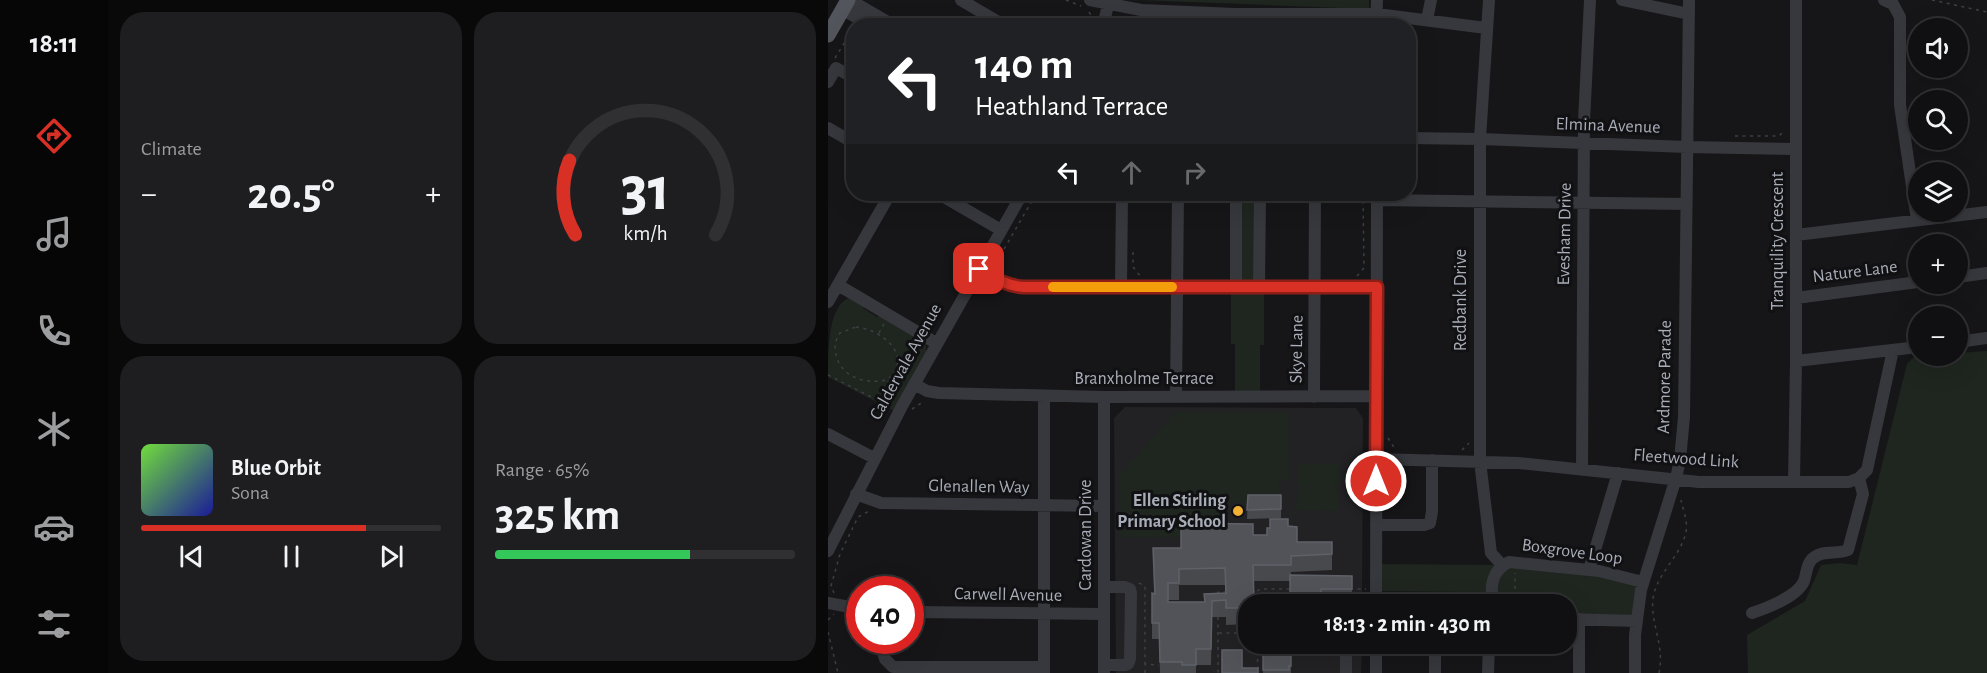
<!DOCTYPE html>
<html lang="en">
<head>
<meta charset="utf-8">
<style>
	:root { --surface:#101012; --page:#1e1e20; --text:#f1f3f6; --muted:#9c9d9f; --line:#303032; --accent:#d93025 }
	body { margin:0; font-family:"Alegreya Sans",sans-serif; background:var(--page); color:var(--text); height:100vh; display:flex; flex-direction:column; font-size:22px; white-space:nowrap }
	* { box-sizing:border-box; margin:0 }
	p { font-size:20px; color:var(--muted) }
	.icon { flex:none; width:33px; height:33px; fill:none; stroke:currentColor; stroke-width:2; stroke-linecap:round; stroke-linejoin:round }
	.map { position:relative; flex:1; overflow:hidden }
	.side { display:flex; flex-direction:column; gap:12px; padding:12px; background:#09090a; width:720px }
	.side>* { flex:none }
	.top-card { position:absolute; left:18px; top:18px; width:570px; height:183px; border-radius:24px; box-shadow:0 6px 24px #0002,0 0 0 2px var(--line); background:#202124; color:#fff; overflow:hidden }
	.controls { position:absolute; left:1080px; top:18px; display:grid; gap:12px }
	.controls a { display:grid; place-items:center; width:60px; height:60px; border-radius:50%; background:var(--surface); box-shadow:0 6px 24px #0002,0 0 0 2px var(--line); font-size:30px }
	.speed { position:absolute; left:18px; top:576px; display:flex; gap:12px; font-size:30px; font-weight:700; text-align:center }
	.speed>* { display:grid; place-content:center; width:78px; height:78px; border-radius:50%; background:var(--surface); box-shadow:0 6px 24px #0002,0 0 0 2px var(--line); line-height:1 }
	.speed .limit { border:9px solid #d22; background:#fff; color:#111 }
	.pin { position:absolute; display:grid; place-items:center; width:51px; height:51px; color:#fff; margin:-26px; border-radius:12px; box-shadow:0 3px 9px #0006 }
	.me { position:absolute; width:66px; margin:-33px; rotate:0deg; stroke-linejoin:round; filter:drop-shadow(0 0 4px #0008) }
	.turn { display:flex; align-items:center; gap:21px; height:126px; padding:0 30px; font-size:27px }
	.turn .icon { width:78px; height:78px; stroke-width:2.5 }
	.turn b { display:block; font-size:42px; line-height:51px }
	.lanes { display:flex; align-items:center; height:57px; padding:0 30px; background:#0003; justify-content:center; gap:30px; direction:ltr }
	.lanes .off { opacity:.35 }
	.big { font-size:45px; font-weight:600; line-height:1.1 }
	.side .card { flex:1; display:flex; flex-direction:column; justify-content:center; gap:9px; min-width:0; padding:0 21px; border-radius:24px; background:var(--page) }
	.side .dial { align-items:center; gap:0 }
	.dial svg { height:156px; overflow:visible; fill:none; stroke:var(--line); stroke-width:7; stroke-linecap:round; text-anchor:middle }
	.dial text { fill:var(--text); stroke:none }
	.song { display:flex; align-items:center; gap:18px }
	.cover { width:72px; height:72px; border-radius:9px; background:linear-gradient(135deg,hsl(100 70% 55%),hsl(240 70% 35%)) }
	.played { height:6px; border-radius:3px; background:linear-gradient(90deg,var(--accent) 75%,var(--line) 75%) }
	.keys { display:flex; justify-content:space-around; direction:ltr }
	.heat { display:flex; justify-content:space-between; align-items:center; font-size:33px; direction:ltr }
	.charge { height:9px; border-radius:4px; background:linear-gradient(90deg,#34c759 65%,var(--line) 0) }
	.side .tiles { flex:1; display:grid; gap:12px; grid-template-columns:repeat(2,1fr) }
	.trip { position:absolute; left:410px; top:594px; width:339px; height:60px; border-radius:24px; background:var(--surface); box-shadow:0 6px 24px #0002,0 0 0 2px var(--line); font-weight:600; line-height:60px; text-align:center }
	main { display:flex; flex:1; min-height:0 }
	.menu { display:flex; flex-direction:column; width:108px; justify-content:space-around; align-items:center; background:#060607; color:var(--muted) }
	.menu .icon { width:42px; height:42px }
	.menu .current { color:var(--accent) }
	.menu b { font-size:27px; color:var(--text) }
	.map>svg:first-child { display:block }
	.built { fill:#222225 }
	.green { fill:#1e261f }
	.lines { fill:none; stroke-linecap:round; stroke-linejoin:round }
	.path { stroke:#3d3f44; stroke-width:1.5; stroke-dasharray:3 4.5; stroke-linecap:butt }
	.minor { stroke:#37383d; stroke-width:12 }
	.major { stroke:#53555c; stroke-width:15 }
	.wall { fill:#47494d; fill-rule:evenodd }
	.building { fill:#525359; stroke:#5f6168; stroke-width:1.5; fill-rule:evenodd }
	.route-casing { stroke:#8d1f18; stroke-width:15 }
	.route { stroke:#d93025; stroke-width:10 }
	.slow { stroke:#f59e0b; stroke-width:10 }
	.poi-dot { fill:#f2b134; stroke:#111113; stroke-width:2 }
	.labels { text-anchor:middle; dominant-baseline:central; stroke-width:6; stroke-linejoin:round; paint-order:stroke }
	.street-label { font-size:18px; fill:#a8adb8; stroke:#111113 }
	.poi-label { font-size:18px; font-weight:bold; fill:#a8adb8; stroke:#111113; text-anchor:end }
</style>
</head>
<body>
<main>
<nav class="menu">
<b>18:11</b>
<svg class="icon current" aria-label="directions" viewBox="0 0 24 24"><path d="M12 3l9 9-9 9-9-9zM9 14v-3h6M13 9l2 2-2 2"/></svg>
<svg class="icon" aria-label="music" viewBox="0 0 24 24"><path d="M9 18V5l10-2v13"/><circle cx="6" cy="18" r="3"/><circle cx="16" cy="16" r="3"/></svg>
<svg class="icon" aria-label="phone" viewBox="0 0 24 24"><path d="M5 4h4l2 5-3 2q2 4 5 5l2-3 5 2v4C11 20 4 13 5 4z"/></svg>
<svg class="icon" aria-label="climate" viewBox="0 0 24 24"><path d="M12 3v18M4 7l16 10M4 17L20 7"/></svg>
<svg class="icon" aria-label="car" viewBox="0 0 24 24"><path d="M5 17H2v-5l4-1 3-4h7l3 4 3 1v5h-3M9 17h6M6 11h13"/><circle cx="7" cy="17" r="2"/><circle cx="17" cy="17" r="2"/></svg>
<svg class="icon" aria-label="filters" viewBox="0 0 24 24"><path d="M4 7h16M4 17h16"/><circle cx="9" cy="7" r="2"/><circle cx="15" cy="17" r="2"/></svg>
</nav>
<section class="side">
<div class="tiles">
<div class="card"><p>Climate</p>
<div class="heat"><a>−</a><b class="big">20.5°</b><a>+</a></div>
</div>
<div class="card dial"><svg viewBox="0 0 100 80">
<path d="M14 69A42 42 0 1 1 86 69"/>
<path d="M14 69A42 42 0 0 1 11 31" stroke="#d93025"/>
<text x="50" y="56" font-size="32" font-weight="700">31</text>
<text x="50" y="72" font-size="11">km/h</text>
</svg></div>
<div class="card">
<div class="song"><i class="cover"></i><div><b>Blue Orbit</b><p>Sona</p></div></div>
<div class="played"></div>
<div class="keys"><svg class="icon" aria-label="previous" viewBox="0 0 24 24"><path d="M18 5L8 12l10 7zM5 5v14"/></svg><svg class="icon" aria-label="pause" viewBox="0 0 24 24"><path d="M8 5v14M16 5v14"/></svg><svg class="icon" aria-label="next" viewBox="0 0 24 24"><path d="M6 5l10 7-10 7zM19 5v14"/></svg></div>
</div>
<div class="card"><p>Range · 65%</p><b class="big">325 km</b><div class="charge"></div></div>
</div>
</section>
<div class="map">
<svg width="1159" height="673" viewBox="0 0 1159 673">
	<rect width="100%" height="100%" fill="#161618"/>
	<path class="built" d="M297,407L528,408L535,418L534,604H420V644H534L533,673H288L286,418Z"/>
	<path class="green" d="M311,0H541V9Z
		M408,194H432L436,287V345H432V397L407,399V344H403V287Z
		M23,298L36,304L35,308L49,317L54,314L66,325L94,339L98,345V352L66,411L0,377C0,353 0,301 23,298Z
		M1159,351V673H920L919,635L977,601L993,565L1011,563L1029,565L1079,364L1085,358L1130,356V353Z
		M347,412H460L461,480L451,481V502L396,503V536L292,538V475Z
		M469,464H511V485H507V489L511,490L510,511L468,510L469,489H473V485H469Z
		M548,564L674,565L815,582L809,621L738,619V604H664L646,592L547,591Z"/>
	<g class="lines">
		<path class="path" d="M238,0L253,6
			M1104,0L1159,12
			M261,12L266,20
			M72,20L81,26
			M291,26L299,21L308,20
			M7,58L20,37L26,35
			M907,136H951L957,130
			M305,252V267L313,277
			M175,270L172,256L208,194
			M529,276L536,268L535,194
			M28,327C54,329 87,357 59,380C48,382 37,382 26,377C10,370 1,348 12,333Z
			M51,333L56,324
			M70,359L87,360
			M0,375L61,406
			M60,381L67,395
			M84,409L95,402
			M560,438L567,449
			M634,450L641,443
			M560,503V477L565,471
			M311,583L317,586V664
			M522,589H538
			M429,591L433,589H463
			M424,592L429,591V604
			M6,593L3,586L12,554L30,517L41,511
			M390,594V592H398
			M687,604V573
			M390,617V673
			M0,620L6,614
			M0,632L10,673
			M391,633H420
			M429,644L430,673
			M317,673V664L331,665
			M831,673C837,645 822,623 825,599C828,574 853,556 858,532C860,521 855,510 853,500"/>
		<path class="minor" d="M22,0L58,21L62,26
			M133,0L177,26
			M262,0L313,10L407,14H549L658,28
			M661,0L652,139V461L663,553L674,565
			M794,0L861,14
			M1056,0L1065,4L1072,17V105L1089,220
			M15,10L44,26
			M599,20L603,0
			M275,26L280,5
			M548,26L549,0
			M0,82L8,68L26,78
			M0,128L26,143
			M580,138L652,139L859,147L968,149
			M111,194L173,230
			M408,194V287
			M549,200L858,204
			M968,235L1159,212
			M151,269C166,278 178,286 196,287H549
			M1130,277L1159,273
			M10,285L108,343
			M293,286L294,194
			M431,287L432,194
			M968,298L1090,282
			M0,302L62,194
			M1130,342L1159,338
			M968,361L1090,347
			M86,384L99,391L111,393L276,397L549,396
			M276,397V673
			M348,397L350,194
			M486,397L487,194
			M0,434L46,458
			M548,459L691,463L871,482H1021L1031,478L1039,470L1065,350
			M754,469L756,122L762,0
			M966,482L968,361V0
			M28,494L53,503L276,506
			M548,525H596L602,523L604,512V460
			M0,551L74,406L194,194
			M761,570L790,473
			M276,587H297L302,589L303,593L302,659L300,664L297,665H276
			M0,603L32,609
			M548,604L549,194
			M666,604C661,587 664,570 681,562L771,571L815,582
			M82,612L276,614
			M924,613C939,608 970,596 976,581C979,573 978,565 984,559C995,549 1008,555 1020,550L1035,494L1031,478
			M738,619L809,621
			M751,619V673
			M51,640L57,659L65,667H216
			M518,644V673
			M548,644V673
			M216,673V397
			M607,673V644
			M660,673L661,644
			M807,673V635L813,590L848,478L852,460L856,417L861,0"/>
		<path class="major" d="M0,35L20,0"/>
	</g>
	<path class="wall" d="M420,495H453V518L419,519Z
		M460,526L469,542H504V570L463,572V575L524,576V604H462V581H425L420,604V624L398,625V617H384L383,665H368V673H332L331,639H324V593H326L325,548H353L425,535H439ZM351,585H397V593L376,602H340V600H351Z
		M435,644H494V655H463V673H435Z"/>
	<path class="building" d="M420,495H453V509L419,510Z
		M442,519H460V526L469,527V542H504V554L463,556V565H425L426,604H420V608H398V600L384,601L383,649H368V665H354V662H332L331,623H324V593L327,594L325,548H353V523L425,524V535H439V528H442ZM397,568L398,593L376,594L377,602H340V583H351V569Z
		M462,575L524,576V589H493V604H462Z
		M435,644H463V666H461V670H435Z
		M394,650H414V668H430V673H394Z"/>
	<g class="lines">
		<g class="route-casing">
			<path id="route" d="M151,269C166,278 178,286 196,287H549L548,481"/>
		</g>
		<use href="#route" class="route"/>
		<path class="slow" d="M225,287H344"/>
	</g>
	<circle class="poi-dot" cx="410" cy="511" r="6"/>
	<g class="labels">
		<g class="street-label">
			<text transform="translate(780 126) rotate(2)">Elmina Avenue</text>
			<text transform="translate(737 234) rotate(-89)">Evesham Drive</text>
			<text transform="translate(950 241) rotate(-90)">Tranquility Crescent</text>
			<text transform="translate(1027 272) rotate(-7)">Nature Lane</text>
			<text transform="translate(633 300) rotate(-90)">Redbank Drive</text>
			<text transform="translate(469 349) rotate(-89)">Skye Lane</text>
			<text transform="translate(78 362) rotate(-61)">Caldervale Avenue</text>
			<text transform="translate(837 377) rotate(-89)">Ardmore Parade</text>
			<text x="316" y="379">Branxholme Terrace</text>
			<text transform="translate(858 459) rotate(4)">Fleetwood Link</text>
			<text transform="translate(151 487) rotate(1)">Glenallen Way</text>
			<text transform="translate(258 535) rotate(-90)">Cardowan Drive</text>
			<text transform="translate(744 552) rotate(8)">Boxgrove Loop</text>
			<text transform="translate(180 595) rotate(1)">Carwell Avenue</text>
		</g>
		<g class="poi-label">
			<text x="398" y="501">Ellen Stirling<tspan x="398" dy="21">Primary School</tspan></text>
		</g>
	</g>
</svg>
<div class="controls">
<a><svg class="icon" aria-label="sound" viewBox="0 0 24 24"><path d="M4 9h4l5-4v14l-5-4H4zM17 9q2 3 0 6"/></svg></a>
<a><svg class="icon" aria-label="search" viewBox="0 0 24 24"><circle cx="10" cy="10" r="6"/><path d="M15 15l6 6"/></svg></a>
<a><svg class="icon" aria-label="layers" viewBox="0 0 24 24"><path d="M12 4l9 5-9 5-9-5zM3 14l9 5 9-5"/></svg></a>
<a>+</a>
<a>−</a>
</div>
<div class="speed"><div class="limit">40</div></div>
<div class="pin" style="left:151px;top:269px;background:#d93025"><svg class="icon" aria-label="arrive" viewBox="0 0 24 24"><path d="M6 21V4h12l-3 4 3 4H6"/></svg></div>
<svg class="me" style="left:548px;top:481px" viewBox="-20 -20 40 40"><circle r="17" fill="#d93025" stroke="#fff" stroke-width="3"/><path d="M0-11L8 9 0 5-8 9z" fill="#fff"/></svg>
<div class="trip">18:13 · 2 min · 430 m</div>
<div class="top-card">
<div class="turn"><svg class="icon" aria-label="left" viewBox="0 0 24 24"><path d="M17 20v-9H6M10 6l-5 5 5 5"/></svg><div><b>140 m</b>Heathland Terrace</div></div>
<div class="lanes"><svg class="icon" aria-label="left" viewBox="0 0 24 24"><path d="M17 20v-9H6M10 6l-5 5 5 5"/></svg><svg class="icon off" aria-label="ahead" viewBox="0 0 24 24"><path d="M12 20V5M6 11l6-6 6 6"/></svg><svg class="icon off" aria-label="right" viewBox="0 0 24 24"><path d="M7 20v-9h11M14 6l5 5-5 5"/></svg></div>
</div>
</div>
</main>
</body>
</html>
